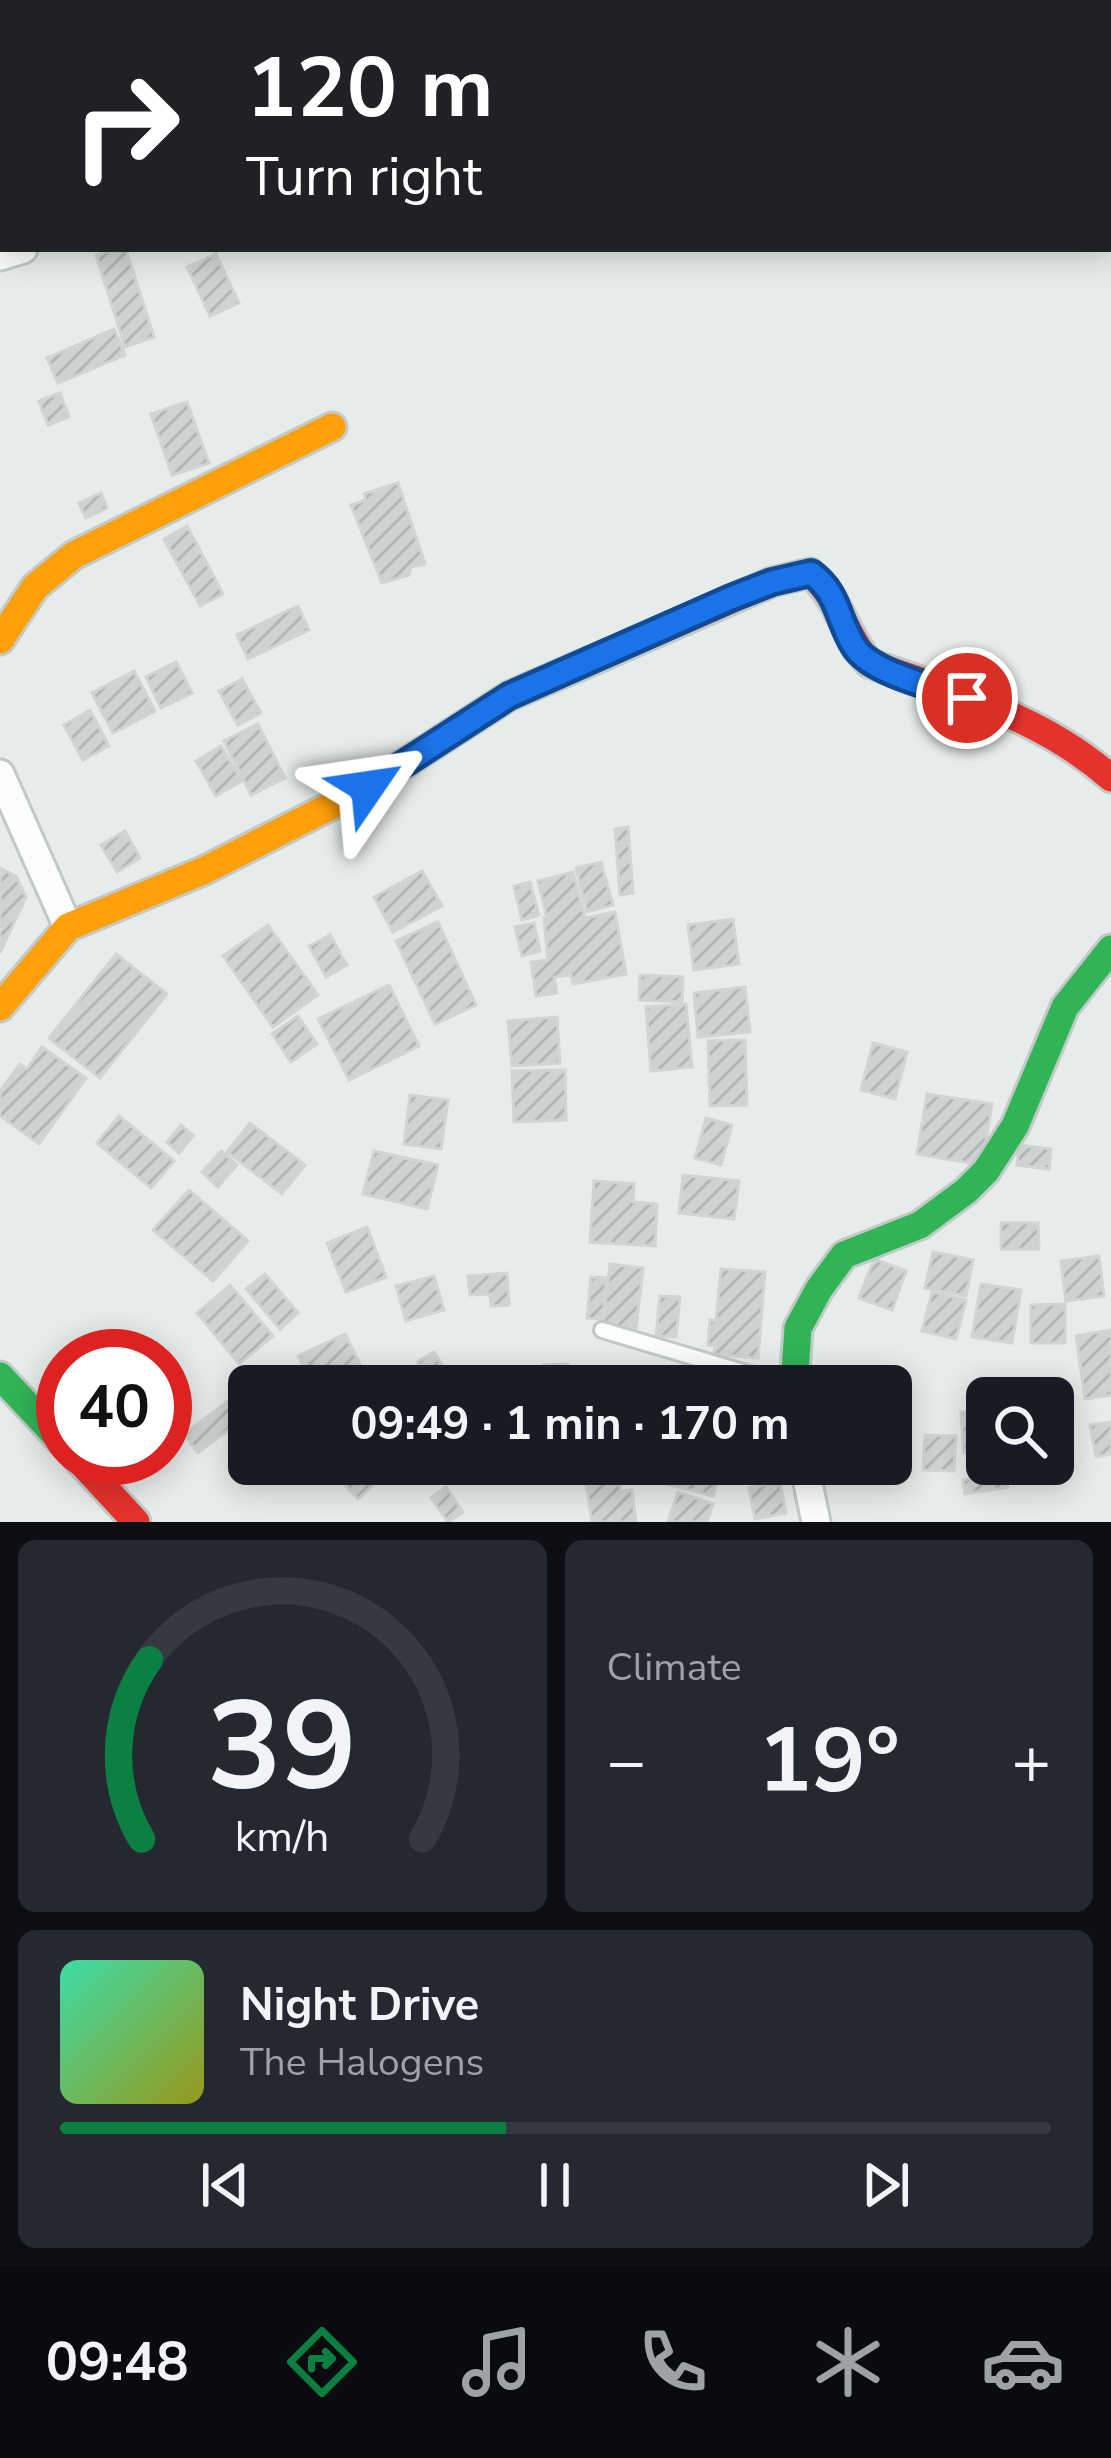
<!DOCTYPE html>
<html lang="en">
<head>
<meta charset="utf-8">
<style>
	:root { --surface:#171b24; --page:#242831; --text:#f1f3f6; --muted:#9ea1a6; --line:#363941; --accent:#0b8043 }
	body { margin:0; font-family:"Nunito Sans",sans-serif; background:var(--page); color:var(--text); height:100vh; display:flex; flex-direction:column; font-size:45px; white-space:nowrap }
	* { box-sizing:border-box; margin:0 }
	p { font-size:39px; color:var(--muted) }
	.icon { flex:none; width:66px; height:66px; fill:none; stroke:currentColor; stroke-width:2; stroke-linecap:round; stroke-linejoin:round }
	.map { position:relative; height:1522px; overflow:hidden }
	.sheet { display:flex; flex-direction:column; gap:18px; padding:18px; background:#0d0f14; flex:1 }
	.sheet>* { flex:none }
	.hud { position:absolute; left:0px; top:0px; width:1113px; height:252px; box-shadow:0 6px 30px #0003; background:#202124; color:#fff; overflow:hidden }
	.controls { position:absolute; left:966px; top:1377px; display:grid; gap:24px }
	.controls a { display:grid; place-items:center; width:108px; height:108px; border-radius:18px; background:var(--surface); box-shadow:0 6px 30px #0003; font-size:60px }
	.speed { position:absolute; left:36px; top:1329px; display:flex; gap:24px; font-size:60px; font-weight:700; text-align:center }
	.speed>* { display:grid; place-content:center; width:156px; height:156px; border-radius:50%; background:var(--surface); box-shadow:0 6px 30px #0003; line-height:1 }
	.speed .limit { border:18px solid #d22; background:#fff; color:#111 }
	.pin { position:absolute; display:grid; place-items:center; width:102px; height:102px; color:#fff; margin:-51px; border:6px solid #fff; border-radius:50%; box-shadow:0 3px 12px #0007 }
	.me { position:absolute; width:132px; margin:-66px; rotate:58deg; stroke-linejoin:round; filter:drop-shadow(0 0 9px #0008) }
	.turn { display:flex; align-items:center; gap:42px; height:252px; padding:0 48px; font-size:54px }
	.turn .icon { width:156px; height:156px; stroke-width:2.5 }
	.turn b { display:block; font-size:84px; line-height:102px }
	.big { font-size:90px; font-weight:700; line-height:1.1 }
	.sheet .widget { flex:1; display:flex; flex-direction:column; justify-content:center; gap:18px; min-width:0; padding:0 42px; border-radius:18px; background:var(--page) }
	.sheet .dial { align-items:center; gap:0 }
	.dial svg { height:312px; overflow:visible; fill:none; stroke:var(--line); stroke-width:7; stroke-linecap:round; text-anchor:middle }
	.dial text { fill:var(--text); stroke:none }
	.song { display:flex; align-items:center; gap:36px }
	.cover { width:144px; height:144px; border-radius:18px; background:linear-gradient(135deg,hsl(160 70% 55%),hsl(60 70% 35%)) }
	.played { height:12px; border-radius:6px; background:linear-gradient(90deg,var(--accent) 45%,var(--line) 45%) }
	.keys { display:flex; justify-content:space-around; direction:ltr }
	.heat { display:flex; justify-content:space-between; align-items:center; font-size:66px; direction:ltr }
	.sheet .tiles { flex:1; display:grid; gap:18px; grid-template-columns:1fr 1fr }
	.widget:last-child { grid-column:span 2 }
	.trip { position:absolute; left:228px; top:1365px; width:684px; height:120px; border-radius:18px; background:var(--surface); box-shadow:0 6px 30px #0003; font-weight:700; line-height:120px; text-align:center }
	.dock { display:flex; height:192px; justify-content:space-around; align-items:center; background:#090b0e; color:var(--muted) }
	.dock .icon { width:84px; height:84px }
	.dock .active { color:var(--accent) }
	.dock b { font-size:54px; color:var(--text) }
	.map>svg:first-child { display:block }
	.building { fill:url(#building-hatch); stroke:#cfd5d2; stroke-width:3 }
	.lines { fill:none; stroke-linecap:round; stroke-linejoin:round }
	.lane-casing { stroke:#c3c9c6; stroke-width:20 }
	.street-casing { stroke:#c3c9c6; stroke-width:33 }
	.fast-casing { stroke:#c2cac7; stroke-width:33 }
	.slow-casing { stroke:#c2cac7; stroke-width:33 }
	.jam-casing { stroke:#c2cac7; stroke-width:33 }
	.lane { stroke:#fbfcfc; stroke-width:14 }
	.street { stroke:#fbfcfc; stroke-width:27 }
	.fast { stroke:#30b455; stroke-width:27 }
	.slow { stroke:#ff9f0a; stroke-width:27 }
	.jam { stroke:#e5322d; stroke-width:27 }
	.route-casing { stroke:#114b97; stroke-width:30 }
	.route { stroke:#1a73e8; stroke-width:21 }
</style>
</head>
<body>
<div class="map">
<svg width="1111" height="1522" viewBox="0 0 1111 1522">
	<defs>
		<pattern id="building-hatch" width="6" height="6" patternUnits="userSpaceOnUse" patternTransform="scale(3)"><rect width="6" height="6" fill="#cdd3d1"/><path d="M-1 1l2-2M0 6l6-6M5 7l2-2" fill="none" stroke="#b0b6b4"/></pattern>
	</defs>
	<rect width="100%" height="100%" fill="#e6ece9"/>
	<path class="building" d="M115,249H126L154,337L125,347L96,255Z
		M216,254L239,303L210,316L187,267Z
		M114,329L125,355L58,383L47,358Z
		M60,393L69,417L48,425L39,401Z
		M187,402L209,463L172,475L151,414Z
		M398,483L425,564L411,567L409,575L382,583L351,505L366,500L364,494Z
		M101,493L107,508L86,518L79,503Z
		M187,526L223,594L200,606L164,539Z
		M298,606L309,630L248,659L237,635Z
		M176,662L192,693L161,708L146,677Z
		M134,671L155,711L113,733L92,693Z
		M242,679L261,713L238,725L219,691Z
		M90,710L109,746L83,760L64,725Z
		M258,724L285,778L251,795L224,741Z
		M221,746L242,781L216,796L196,761Z
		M628,827L633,893L620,895L615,829Z
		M125,831L140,858L117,872L101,845Z
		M601,862L613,905L587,912L576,868Z
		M0,868L16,876L26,897L0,953Z
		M422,871L442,906L393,932L374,897Z
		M573,872L585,918L615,912L626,974L573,984L571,975L554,977L557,993L536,996L531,962L548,960L544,918H547L538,881Z
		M530,882L539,915L522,920L514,886Z
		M733,919L739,964L694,970L688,925Z
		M438,922L476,1005L435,1024L396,941Z
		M534,923L540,951L522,956L515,927Z
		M268,925L318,995L273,1027L223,956Z
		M330,935L347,965L326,977L309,946Z
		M116,954L167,994L100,1078L49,1038Z
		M640,975L683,977L682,1002L639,1000Z
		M389,985L419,1046L349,1080L318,1019Z
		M745,987L750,1032L698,1037L694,993Z
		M686,1004L692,1067L651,1071L646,1007Z
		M298,1016L317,1044L291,1062L272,1034Z
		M557,1017L560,1063L512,1066L508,1021Z
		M745,1040L747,1105L710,1106L708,1041Z
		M873,1043L907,1052L895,1099L861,1090Z
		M42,1047L86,1078L39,1144L0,1116V1091L20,1064L27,1069Z
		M565,1070L566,1120L514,1122L512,1071Z
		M927,1094L992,1104L982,1165L917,1154Z
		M410,1095L448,1100L441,1149L404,1144Z
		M119,1116L174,1161L151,1188L97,1143Z
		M706,1118L732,1125L721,1165L695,1158Z
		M250,1123L305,1165L282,1194L227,1152Z
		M181,1125L193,1136L179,1153L167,1142Z
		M1019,1145L1051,1149L1049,1169L1017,1165Z
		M221,1151L237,1165L218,1187L202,1172Z
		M374,1151L438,1165L427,1209L363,1194Z
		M683,1175L739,1181L734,1219L679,1213Z
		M594,1181L634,1184L633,1202L657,1204L655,1246L590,1242Z
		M189,1190L248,1241L213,1281L153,1230Z
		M1001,1223H1038L1039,1249H1001Z
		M367,1227L386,1277L346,1292L327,1243Z
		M933,1252L973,1260L966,1296L925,1288Z
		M1099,1256L1104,1296L1066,1301L1061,1261Z
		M874,1259L906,1271L892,1310L859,1298Z
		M610,1264L643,1268L636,1329L603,1325Z
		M721,1269L765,1272L758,1358L714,1354L715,1345H708L710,1320L716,1321Z
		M507,1273L509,1305L491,1306L490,1294L470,1295L468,1276Z
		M265,1274L298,1313L280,1329L246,1289Z
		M434,1276L444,1310L406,1321L396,1286Z
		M591,1277L606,1278L603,1319L587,1318Z
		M981,1284L1021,1290L1012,1343L972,1337Z
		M230,1285L273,1336L239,1364L197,1313Z
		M932,1292L966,1300L956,1339L922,1331Z
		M660,1296L680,1297L676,1337L656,1336Z
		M1065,1304V1343H1031V1305Z
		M1111,1330V1395L1085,1399L1076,1336Z
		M345,1334L365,1374L339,1386H313L298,1356Z
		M434,1352L448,1374L431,1384L417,1362Z
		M568,1364L569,1386H516V1380L544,1379L543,1365Z
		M256,1380L261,1386H249V1414L198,1453L184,1434Z
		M987,1410V1452L964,1453L961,1412Z
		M1068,1413L1070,1455L1053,1456V1414Z
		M1111,1422V1454L1096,1457L1090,1425Z
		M925,1435L956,1436L954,1471L923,1470Z
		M617,1464L621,1491L632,1490L636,1522H592L584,1469Z
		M667,1464H699L720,1469L713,1496L662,1483Z
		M359,1471L372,1486L358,1499L344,1484Z
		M1005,1472L1008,1487L965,1494L963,1480Z
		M780,1482L786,1513L755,1519L749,1488Z
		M446,1487L463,1512L448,1522L431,1498Z
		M678,1492L713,1504L707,1522H668Z"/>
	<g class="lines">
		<g class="lane-casing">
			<path id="lane" d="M602,1330L790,1386"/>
		</g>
		<g class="street-casing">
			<path id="street" d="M98,0V3
				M0,256L23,249
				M0,774L68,927
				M804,1464L816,1522"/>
		</g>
		<g class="fast-casing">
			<path id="fast" d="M0,1376L63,1443
				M794,1386L798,1328L819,1289L844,1255L920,1225L966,1191L986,1171L1015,1126L1065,1007L1111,949"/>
		</g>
		<g class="slow-casing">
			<path id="slow" d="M0,640L35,587L74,555L332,427
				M0,1007L68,927L205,870L368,787L509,696L605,655"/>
		</g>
		<g class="jam-casing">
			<path id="jam" d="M605,655L772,582L810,573C839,598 845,635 869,663C955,694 1041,716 1111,778
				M77,1458L136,1522"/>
		</g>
		<use href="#lane" class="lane"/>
		<use href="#street" class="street"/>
		<use href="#fast" class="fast"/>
		<use href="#slow" class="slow"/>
		<use href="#jam" class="jam"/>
	</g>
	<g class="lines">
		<g class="route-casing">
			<path id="route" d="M368,787L509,696L731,598L772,582L811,573C839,593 837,619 854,646C870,673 937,688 967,698"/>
		</g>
		<use href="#route" class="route"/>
	</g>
</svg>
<div class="controls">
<a><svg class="icon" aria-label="search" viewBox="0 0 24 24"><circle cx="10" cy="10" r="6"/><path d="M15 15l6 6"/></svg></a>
</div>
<div class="speed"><div class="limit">40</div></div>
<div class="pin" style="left:967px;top:698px;background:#d93025"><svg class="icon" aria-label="arrive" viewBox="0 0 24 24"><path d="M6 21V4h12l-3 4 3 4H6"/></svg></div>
<svg class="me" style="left:368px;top:787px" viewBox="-20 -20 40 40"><path d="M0-17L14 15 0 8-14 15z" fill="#1a73e8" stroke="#fff" stroke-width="4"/></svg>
<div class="trip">09:49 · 1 min · 170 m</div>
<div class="hud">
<div class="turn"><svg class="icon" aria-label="right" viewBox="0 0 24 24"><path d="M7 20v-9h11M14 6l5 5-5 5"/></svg><div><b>120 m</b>Turn right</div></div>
</div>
</div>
<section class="sheet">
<div class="tiles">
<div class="widget dial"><svg viewBox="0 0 100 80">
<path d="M14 69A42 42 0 1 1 86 69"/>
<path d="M14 69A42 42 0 0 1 16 23" stroke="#0b8043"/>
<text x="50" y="56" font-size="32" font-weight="700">39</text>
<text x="50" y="72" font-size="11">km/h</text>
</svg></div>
<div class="widget"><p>Climate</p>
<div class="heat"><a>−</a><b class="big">19°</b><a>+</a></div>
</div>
<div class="widget">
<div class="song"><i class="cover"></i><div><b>Night Drive</b><p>The Halogens</p></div></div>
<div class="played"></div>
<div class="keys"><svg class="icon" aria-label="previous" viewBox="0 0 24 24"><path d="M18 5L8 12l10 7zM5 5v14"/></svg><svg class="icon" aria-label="pause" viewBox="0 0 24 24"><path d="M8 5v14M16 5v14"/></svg><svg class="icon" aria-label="next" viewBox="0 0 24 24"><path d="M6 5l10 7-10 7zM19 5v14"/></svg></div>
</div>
</div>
</section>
<nav class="dock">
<b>09:48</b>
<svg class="icon active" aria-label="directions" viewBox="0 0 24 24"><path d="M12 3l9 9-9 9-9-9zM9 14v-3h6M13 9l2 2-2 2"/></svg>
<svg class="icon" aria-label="music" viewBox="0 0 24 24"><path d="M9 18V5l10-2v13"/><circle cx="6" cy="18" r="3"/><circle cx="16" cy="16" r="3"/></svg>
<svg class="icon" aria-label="phone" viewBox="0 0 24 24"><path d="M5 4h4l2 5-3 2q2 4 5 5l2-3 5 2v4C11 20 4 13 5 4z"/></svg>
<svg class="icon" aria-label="climate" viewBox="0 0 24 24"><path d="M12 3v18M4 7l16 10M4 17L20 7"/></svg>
<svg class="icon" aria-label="car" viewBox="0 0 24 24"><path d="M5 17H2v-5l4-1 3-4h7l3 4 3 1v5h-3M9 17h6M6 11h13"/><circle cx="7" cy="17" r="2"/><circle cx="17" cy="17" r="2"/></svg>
</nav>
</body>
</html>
